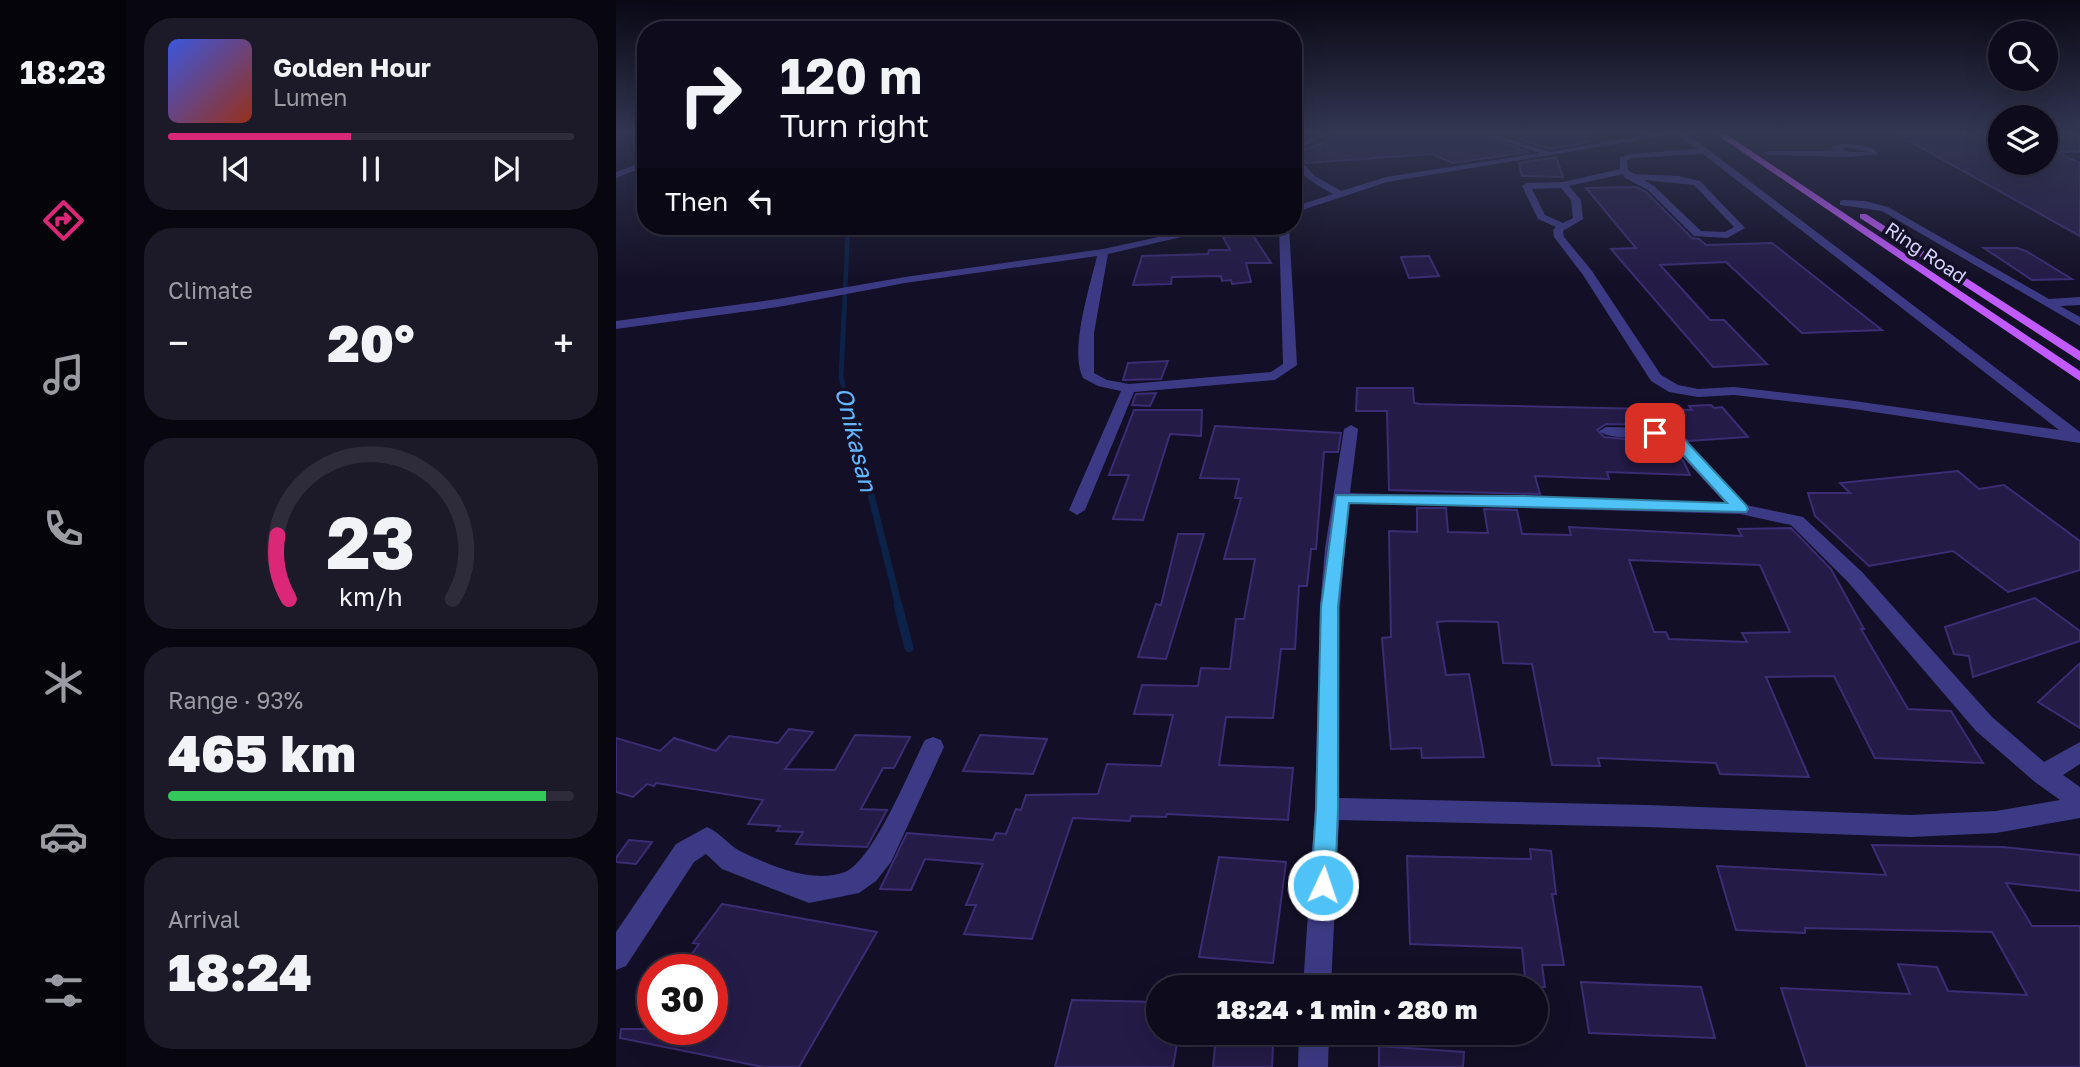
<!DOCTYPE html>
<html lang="en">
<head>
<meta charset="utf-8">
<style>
	:root { --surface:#0e0b1c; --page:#1c1929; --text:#f1f3f6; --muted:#9b9ba3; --line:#2e2b3b; --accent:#db2777 }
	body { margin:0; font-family:"Golos Text",sans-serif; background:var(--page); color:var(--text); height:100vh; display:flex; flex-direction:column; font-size:26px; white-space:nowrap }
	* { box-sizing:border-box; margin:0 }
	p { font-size:23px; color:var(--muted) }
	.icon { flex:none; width:38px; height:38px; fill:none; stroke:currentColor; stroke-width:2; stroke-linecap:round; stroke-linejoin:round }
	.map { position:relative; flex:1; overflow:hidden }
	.panel { display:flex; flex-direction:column; gap:18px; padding:18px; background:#08060f; width:490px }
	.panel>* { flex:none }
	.banner { position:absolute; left:21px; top:21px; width:665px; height:214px; border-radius:28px; box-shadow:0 7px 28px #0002,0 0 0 2px var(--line); background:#0e0b1c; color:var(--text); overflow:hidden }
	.buttons { position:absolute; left:1372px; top:21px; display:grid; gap:14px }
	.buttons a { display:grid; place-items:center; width:70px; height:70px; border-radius:50%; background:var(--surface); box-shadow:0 7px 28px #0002,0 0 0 2px var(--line); font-size:35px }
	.speed { position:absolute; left:21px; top:954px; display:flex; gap:14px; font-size:35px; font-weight:700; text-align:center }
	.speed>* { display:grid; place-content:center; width:91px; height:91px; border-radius:50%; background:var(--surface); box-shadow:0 7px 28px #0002,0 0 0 2px var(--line); line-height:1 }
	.speed .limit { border:10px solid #d22; background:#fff; color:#111 }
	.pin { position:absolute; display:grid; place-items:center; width:60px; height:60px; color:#fff; margin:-30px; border-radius:14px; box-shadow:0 4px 10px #0006 }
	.me { position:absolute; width:77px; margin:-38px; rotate:3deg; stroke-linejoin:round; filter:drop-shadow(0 0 5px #0008) }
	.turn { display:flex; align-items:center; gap:24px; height:147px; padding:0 28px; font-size:32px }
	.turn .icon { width:91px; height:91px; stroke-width:2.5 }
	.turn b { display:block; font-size:49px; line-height:60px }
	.then { display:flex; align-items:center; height:66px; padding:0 28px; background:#0003; gap:14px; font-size:26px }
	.big { font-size:52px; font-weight:800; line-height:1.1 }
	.panel .tile { flex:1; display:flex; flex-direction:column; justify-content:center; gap:10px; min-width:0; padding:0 24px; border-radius:28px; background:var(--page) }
	.panel .dial { align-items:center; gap:0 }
	.dial svg { height:182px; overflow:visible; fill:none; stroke:var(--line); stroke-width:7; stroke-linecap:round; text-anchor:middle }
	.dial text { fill:var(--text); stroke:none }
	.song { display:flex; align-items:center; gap:21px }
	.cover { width:84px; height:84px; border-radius:10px; background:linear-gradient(135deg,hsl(230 70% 55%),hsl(10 70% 35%)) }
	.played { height:7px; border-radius:4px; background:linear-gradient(90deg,var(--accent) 45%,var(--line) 45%) }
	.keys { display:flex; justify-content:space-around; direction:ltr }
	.heat { display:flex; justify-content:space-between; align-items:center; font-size:38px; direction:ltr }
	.charge { height:10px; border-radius:5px; background:linear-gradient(90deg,#34c759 93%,var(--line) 0) }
	.trip { position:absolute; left:530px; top:975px; width:402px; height:70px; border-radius:35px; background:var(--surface); box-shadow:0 7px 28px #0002,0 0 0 2px var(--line); font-weight:800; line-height:70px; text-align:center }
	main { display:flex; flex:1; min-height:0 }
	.menu { display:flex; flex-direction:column; width:126px; justify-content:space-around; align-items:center; background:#06040b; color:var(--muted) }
	.menu .icon { width:49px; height:49px }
	.menu .on { color:var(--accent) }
	.menu b { font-size:32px; color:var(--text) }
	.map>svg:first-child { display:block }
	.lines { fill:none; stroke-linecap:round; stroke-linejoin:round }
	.stream-far3 { stroke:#0c2248; stroke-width:4.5 }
	.stream-far2 { stroke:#0c2248; stroke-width:5 }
	.stream-far1 { stroke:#0c2248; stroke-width:7 }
	.stream { stroke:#0c2248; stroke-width:9 }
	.building { fill:#241b47; stroke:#3b2d73; stroke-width:2; fill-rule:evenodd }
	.minor { fill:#3d3a85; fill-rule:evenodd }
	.major { fill:#c25bff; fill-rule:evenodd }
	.route { fill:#4fc3f7; stroke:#337fa1; stroke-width:2 }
	.labels { text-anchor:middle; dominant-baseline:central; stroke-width:7; stroke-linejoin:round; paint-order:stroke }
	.far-street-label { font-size:19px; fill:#d9d4ff; stroke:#130f26 }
	.water-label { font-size:24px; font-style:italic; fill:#62b6ff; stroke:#130f26 }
</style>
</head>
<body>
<main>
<nav class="menu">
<b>18:23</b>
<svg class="icon on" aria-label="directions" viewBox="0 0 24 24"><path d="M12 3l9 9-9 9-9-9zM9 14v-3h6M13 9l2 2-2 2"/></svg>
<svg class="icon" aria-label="music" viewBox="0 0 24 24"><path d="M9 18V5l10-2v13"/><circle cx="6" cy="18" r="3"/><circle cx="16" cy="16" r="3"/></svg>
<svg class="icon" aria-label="phone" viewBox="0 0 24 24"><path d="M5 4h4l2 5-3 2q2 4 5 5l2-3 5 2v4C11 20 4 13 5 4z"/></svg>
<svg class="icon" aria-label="climate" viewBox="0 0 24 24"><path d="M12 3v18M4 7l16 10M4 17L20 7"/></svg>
<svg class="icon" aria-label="car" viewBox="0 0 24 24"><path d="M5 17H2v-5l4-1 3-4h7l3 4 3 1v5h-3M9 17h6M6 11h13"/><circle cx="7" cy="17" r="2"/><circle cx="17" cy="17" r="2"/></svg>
<svg class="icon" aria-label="filters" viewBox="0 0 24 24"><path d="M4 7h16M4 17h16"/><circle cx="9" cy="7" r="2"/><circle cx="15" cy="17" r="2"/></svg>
</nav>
<section class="panel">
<div class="tile">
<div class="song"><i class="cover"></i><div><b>Golden Hour</b><p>Lumen</p></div></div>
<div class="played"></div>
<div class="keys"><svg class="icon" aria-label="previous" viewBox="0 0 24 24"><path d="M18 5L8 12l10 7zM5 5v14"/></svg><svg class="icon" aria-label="pause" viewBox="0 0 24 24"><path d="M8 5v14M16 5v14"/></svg><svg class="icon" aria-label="next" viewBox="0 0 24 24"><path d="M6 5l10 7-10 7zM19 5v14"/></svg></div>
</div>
<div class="tile"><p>Climate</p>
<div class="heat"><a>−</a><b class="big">20°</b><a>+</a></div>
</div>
<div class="tile dial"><svg viewBox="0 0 100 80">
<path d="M14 69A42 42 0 1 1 86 69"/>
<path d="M14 69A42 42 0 0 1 9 41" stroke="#db2777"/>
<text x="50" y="56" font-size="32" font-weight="700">23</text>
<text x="50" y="72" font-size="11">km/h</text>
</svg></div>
<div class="tile"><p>Range · 93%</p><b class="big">465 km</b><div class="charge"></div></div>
<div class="tile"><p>Arrival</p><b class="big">18:24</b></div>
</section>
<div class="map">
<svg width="1464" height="1067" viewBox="0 0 1464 1067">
	<rect width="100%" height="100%" fill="#130f26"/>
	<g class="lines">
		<path class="stream-far3" d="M228,316L232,226"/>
		<path class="stream-far2" d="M228,314L225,377L242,445"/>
		<path class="stream-far1" d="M242,443L283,607"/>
		<path class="stream" d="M282,605L293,648"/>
	</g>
	<path class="building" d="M734,132H856L913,152L836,163L816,154L690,163L681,153Z
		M881,132H972L973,142L934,149Z
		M1277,132H1384V163H1430V133L1464,135V152H1440L1464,163V236Z
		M940,157L947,177L906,176L903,163Z
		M1020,187L1030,192L1076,238L1083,239L1090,245L1156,243L1266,330L1186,333L1110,262L1044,265L1094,320H1108L1151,364L1097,367L995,249L1020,248L970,188Z
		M636,234L655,263H630L635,282L616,284L615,280L606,281L605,276L556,277L555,284L517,285L526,256L592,254L593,250H614L607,237Z
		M1368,248H1401L1410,251L1456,279L1416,280Z
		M813,256L823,276L793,278L785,257Z
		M552,361L545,379L507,380L512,363Z
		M741,388H797L798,403L804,404L1076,410L1073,406L1095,405L1098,408L1106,407L1132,437L1072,441L1063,432L1040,425L990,424L981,430L988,437L1051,443L1068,462L1074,475L991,472L993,479L919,476L924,494L773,490L771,411H740Z
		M540,393L534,406L516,405L520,394Z
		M518,410H586L585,436L554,434L527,520L497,519L513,475H493Z
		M599,426L725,433L722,452H708L700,549H695L691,586H683L679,649H665L657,718L610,717L603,765L677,768L672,820L551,814L550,817L515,816L514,821L457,818L416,939L348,934L360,905H350L367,864L309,859L295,890L264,889L291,833L377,840L380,833L390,834L400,809L405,810L410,795L482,794L491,764L545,766L557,715L518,714L526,685L582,686L585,668L614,669L620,619H628L639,559H608L625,498H619L623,479L584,478Z
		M1342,471L1363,489L1388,485L1464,541V570L1392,592L1337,551L1253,566L1199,516L1192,493H1234L1224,483Z
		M801,508H830L832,532L872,533L868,509L901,510L906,534L955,535L953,527L1126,536L1122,529L1175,528L1215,569L1248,629H1245L1292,709L1335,711L1367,763L1259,758L1218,676L1150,677L1193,777L1104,774L1100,763L982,758L984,766L936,765L916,664L887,663L882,622L833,621L821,622L830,675L853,674L868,757L806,758L805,748L775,749L766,638L775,637L773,531L801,532ZM1013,560L1144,565L1174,632L1126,633L1131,642L1053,639L1050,632H1038Z
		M562,534H588L550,659L522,657L540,604L545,605Z
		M1419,598L1464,631V641L1357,677L1353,656L1338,654L1329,627Z
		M1464,663V728L1422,702Z
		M173,729L197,732L169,769L219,770L239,735L294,737L278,768H267L245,809L271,810L251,847L180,844L187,832L161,831L164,826L132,824L147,800L40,783L38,786L31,784L17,797L0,792V738L44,751L58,738L100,751L113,736L162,743Z
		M364,735L431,739L417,774L347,771Z
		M13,840L36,842L20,864L0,862V858Z
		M1256,845L1387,847L1464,855V891L1390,883L1416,926H1464V1067H1191L1165,988L1294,994L1282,964L1321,967L1332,991L1411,995L1376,932L1189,928V933L1120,930L1101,866L1270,875Z
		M914,849L935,851L940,894H936L948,965H926L929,987H910L906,948L794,944L791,856L915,859Z
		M603,857L670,862L657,963L583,957Z
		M106,904L261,932L183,1067H147L4,1038L5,1029H96V970H64L83,944L77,943Z
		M965,982L1085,987L1099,1038L973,1033Z
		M456,1000L542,1002V1032H563L557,1067H439Z
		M657,1045L656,1067H597L599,1046Z
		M763,1046L848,1052L847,1067H763Z"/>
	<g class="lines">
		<path class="minor" d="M706,132H716L677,152V147Z
			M858,132H871L934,152L1044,132H1069L1464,432V443L1231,408L1118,395L1082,397L1053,392L1035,381L967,275L938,237L937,230L940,227L922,219L906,186L910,183L947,182L1004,169V157L1015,154L1081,149L1061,134L771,182L677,213V207L717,194C701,185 677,173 677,153L699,176L725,191L770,177L924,153ZM1087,154L1443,430L1231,400L1118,387L1082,389L1062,385L1045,375L976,271L948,237L947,231L967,219L965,200L953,186L1007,174L1009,178L1032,190L1078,236L1111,238L1129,228L1084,181L1062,176L1018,174L1012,170L1011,160L1016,158ZM1028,180L1078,185L1118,227L1109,232L1085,231L1038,186ZM945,188L955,200L957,218L947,223L929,215L916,189Z
			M1231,143L1257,148L1262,154L1233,157L1152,155L1148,153L1152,151H1217L1215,147ZM1231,147L1251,152H1234L1226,149Z
			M30,161V166L0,178V172Z
			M1227,200L1249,201L1272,207L1433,299L1464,297V305L1444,306L1464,317V326L1266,211L1224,205V201Z
			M593,226H613L492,254L478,333V373L491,380L513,384L655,372L667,364L663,226H673L681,365L659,380L518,392L469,510L461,515L453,510L505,391L482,386L467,378C453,349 474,287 481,256L289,283L162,307L0,329V321L162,299L289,277L487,249Z
			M735,425L742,429L734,493L1109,503L1052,441C1034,436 994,441 983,431L990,427L1039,428L1062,435L1130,505L1187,517L1246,572L1376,717L1428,762L1464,742V764L1447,775L1464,787V818L1380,833L1295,837L1030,827L723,820L715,987H687L699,809L704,607L709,548L728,429ZM733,503L1124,514L1175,525L1232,582L1360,731L1419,782L1444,800L1380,811L1295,815L1030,805L723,798L724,607Z
			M317,737L325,740L328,747L275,862L260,881L243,893L193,903L106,869L90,854L78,862L10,966L0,970V932L60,844L91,827C105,833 113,846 126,852C156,866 196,884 229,872C257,861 294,769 309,740Z
			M683,1032H713L712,1067H682Z"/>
		<path class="major" d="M1097,132H1107L1464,371V381Z
			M1244,214H1250L1464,351V361L1244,218Z"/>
	</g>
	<linearGradient id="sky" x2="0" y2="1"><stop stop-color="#0a0815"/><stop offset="0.47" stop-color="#333752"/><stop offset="1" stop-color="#333752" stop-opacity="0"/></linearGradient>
	<rect width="1464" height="282" fill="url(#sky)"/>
	<path class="route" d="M1039,429L1062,435L1070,441L1130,505L1132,509L1130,512L733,503L722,607V809L719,885L715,893L707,897L698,893L695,885L700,809L705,607L720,495L907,496L1111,503L1060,447L1052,441L1034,436V431Z"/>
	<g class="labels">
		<g class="far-street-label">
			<text transform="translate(1310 252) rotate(34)">Ring Road</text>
		</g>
		<g class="water-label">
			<text transform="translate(241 439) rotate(76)">Onikasan</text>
		</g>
	</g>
</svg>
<div class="buttons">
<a><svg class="icon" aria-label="search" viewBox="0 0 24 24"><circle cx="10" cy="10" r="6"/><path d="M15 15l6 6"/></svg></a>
<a><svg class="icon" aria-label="layers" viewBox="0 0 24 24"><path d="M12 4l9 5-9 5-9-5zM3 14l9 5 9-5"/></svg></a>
</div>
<div class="speed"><div class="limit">30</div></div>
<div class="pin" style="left:1039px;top:433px;background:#d93025"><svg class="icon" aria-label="arrive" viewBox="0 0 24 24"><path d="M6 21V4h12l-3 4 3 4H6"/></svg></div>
<svg class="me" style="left:707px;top:885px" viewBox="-20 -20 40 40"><circle r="17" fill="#4fc3f7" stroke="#fff" stroke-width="3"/><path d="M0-11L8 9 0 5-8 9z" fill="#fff"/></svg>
<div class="trip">18:24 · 1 min · 280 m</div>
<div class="banner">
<div class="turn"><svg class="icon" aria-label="right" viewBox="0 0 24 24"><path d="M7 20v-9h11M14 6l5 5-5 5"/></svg><div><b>120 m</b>Turn right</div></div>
<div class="then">Then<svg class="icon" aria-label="left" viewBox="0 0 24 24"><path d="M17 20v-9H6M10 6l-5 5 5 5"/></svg></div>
</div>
</div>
</main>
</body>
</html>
